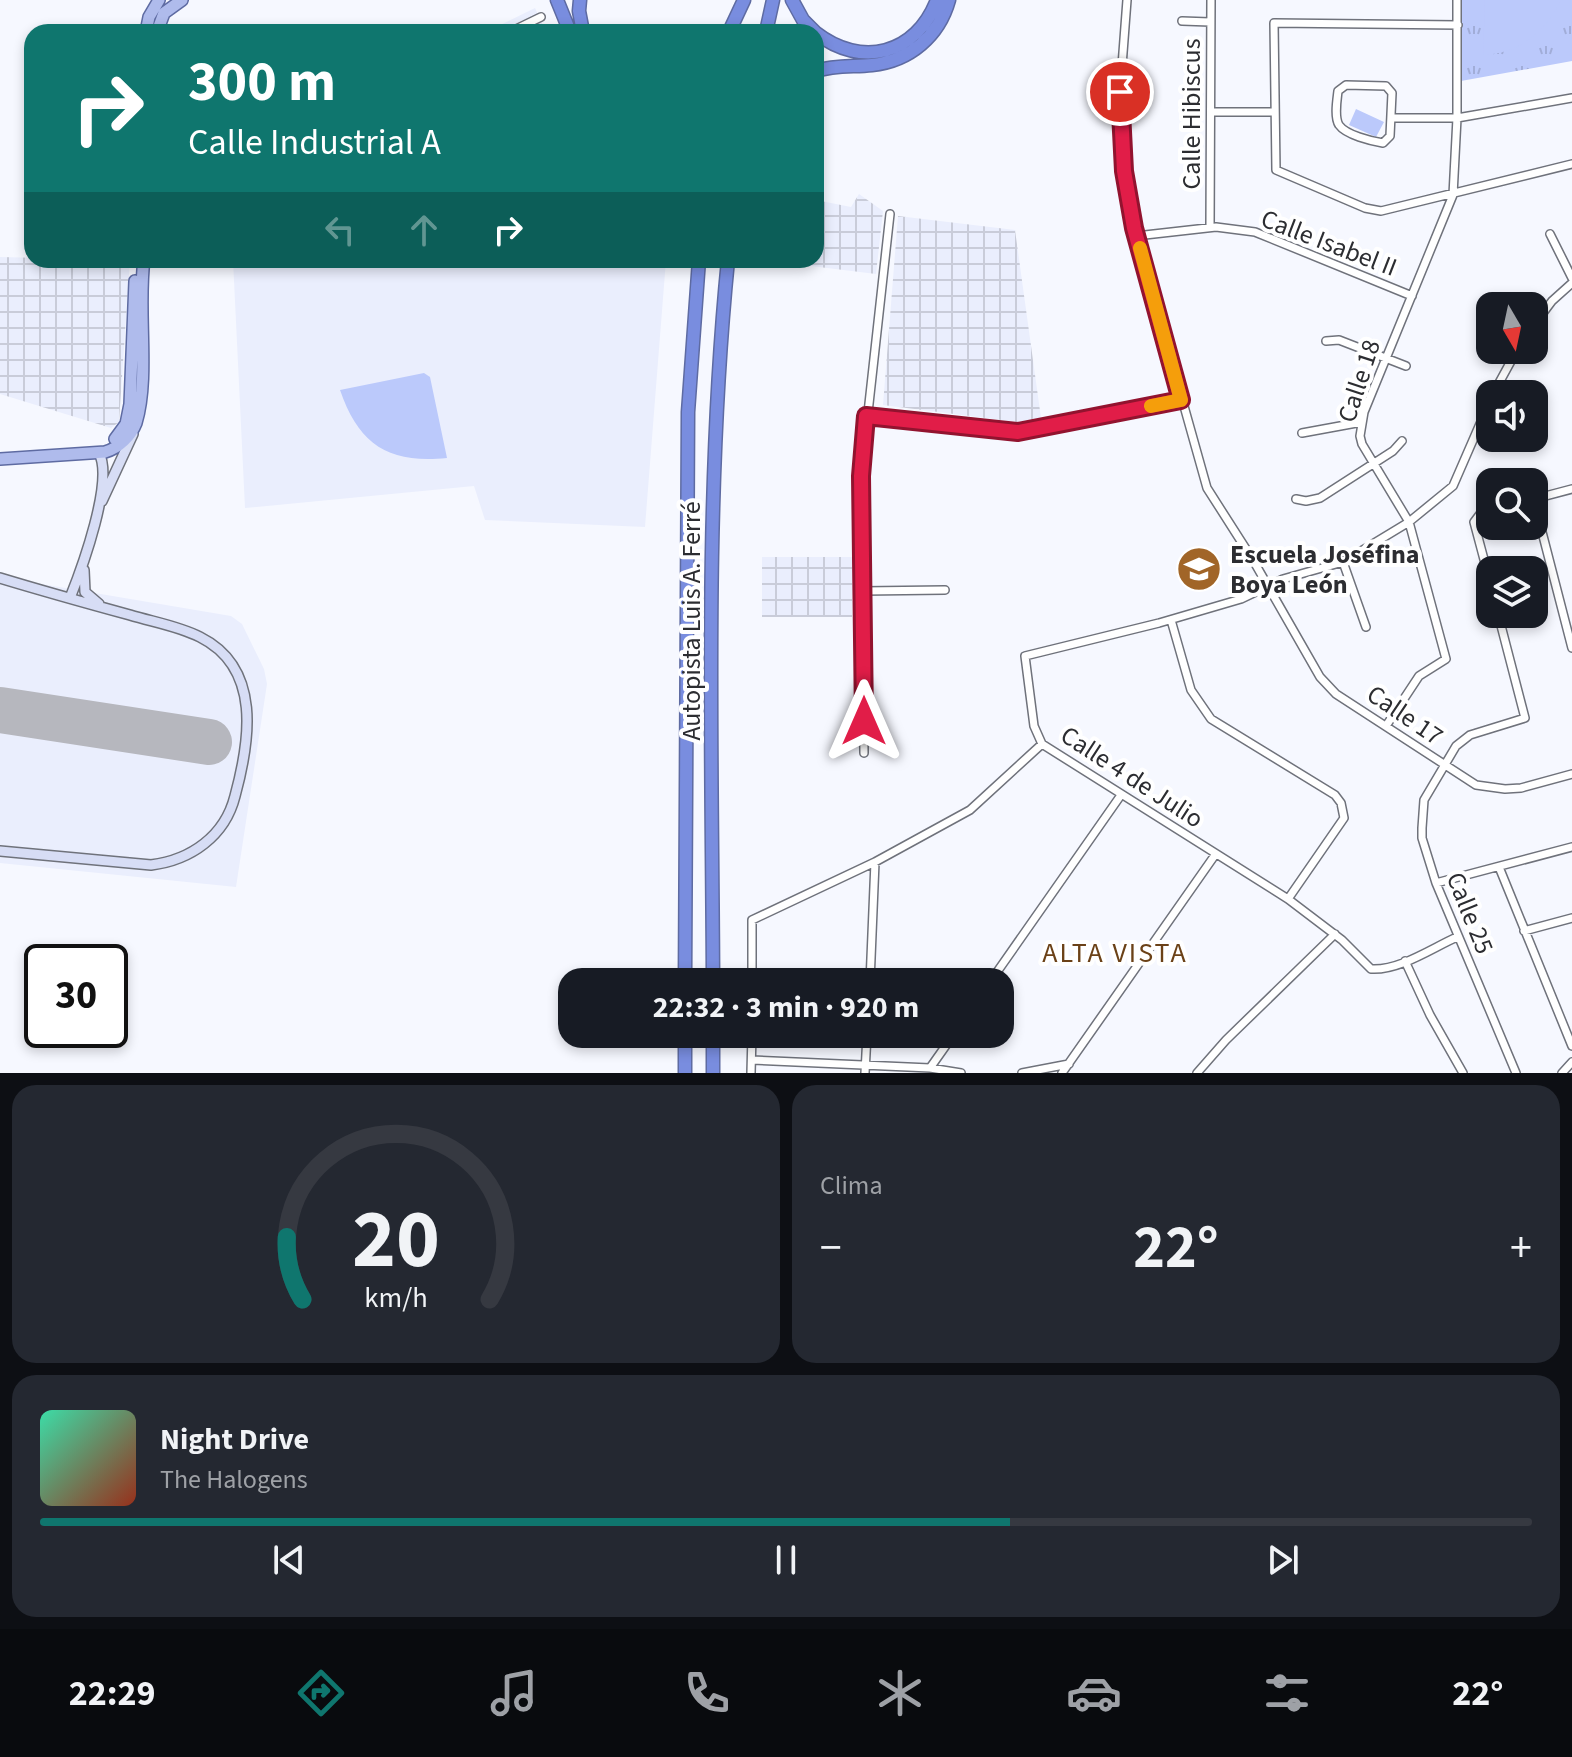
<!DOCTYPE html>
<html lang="es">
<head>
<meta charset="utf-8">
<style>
	:root { --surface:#171b24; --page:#242831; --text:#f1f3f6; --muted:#9ea1a6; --line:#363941; --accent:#0f766e }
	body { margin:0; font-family:"Source Sans 3",sans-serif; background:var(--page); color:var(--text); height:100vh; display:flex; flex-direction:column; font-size:30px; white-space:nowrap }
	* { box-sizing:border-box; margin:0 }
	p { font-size:26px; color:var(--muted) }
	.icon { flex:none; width:44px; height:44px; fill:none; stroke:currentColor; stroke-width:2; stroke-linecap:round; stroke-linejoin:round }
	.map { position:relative; height:1073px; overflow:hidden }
	.details { display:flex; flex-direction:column; gap:12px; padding:12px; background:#0d0f14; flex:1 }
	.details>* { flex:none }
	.guide { position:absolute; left:24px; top:24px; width:800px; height:244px; border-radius:24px; box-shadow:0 4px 12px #0003; background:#0f766e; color:#fff; overflow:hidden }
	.needle { width:52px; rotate:171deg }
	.fabs { position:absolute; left:1476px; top:292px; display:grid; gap:16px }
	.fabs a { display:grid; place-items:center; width:72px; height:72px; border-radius:16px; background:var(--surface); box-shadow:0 4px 12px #0003; font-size:40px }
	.speed { position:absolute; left:24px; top:944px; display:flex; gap:16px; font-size:40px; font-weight:700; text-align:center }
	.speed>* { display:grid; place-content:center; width:104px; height:104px; border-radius:50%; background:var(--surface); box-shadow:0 4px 12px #0003; line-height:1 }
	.speed .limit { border:4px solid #111; border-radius:12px; background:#fff; color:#111 }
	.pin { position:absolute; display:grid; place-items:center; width:68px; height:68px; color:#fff; margin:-34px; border:4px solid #fff; border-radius:50%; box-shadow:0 2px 8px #0007 }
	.me { position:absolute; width:88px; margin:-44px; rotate:0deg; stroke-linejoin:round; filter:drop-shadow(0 0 6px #0008) }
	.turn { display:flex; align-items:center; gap:28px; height:168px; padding:0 32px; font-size:36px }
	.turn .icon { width:104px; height:104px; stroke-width:2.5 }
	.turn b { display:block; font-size:56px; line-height:68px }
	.lanes { display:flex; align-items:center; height:76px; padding:0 32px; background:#0003; justify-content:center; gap:40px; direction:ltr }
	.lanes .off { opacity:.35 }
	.big { font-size:60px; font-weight:700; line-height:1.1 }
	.details .card { flex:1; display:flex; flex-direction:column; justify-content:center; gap:12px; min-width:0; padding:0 28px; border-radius:24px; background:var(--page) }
	.details .dial { align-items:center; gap:0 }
	.dial svg { height:208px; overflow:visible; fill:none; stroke:var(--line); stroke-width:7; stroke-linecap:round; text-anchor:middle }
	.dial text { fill:var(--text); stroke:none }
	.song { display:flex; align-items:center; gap:24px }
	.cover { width:96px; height:96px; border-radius:12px; background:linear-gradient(135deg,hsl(160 70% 55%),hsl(10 70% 35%)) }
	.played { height:8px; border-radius:4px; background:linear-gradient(90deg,var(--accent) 65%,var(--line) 65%) }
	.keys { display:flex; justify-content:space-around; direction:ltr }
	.heat { display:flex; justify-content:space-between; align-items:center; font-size:44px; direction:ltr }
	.details .tiles { flex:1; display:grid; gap:12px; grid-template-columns:1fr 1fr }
	.card:last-child { grid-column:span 2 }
	.trip { position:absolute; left:558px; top:968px; width:456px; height:80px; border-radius:24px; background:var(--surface); box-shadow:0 4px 12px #0003; font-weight:700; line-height:80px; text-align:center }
	.dock { display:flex; height:128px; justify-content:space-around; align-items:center; background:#090b0e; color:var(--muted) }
	.dock .icon { width:56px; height:56px }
	.dock .on { color:var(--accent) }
	.dock b { font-size:36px; color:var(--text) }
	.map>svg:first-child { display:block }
	.built { fill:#eaeefd }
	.industrial { fill:url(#industrial-grid) }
	.grass { fill:url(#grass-tufts) }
	.garden { fill:#bbc9fb }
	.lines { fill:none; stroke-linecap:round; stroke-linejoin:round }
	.runway { stroke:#b6b7be; stroke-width:46 }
	.street-casing { stroke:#6f727b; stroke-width:10 }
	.secondary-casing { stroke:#6f727b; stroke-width:12 }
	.primary-casing { stroke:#5e6ba2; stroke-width:14 }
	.highway-casing { stroke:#5e6ba2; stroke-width:15 }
	.street { stroke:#fff; stroke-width:7 }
	.secondary { stroke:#d7ddf5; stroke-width:9 }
	.primary { stroke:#afbbec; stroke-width:11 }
	.highway { stroke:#798ddf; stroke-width:12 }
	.route-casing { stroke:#92132f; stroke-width:20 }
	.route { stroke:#e11d48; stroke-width:14 }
	.slow { stroke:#f59e0b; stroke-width:14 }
	.labels { text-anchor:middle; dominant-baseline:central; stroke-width:8; stroke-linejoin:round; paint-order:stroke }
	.street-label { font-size:26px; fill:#2c2d31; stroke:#fff }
	.poi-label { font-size:26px; font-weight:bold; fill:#2c2d31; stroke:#fff; text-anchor:start }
	.neighbourhood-label { font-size:28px; letter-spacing:2px; fill:#6b4117; stroke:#fff }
</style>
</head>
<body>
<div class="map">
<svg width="1572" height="1073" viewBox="0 0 1572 1073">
	<defs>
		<pattern id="industrial-grid" width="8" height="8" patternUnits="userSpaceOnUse" patternTransform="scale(2)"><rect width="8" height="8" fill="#eaeefd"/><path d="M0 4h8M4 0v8" fill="none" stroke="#c9ccd9"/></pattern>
		<pattern id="grass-tufts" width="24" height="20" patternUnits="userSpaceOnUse" patternTransform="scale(2)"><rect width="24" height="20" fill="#bbc9fb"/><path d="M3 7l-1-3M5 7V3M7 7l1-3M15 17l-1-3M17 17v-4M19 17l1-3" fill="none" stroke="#a1add8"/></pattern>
	</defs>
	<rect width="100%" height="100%" fill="#f6f8ff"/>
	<path class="built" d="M535,8L546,32H486Z
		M233,260H666L645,527L485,520L474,486L245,508Z
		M0,577L231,616L242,624L264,669L267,684L236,887L0,863Z"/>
	<path class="industrial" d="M859,194L883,211L876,274L761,260H816V200L851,207Z
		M898,216L1015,230L1041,418L1017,422L883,405Z
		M0,257L130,260L119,422L111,428L0,394Z
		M762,557H852V617H762Z"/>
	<path class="grass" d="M1461,0H1572V61L1461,81Z"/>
	<path class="garden" d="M1485,0H1561C1546,32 1518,54 1483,55Z
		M1356,109L1384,122L1376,137L1349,125Z
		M424,373L430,377L447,458C389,464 359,445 340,390Z"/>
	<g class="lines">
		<path class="runway" d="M0,710L209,742"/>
		<g class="street-casing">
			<path id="street" d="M1127,0L1120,92L1124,171L1134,228L1207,488L1253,560L1320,677L1336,694L1476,785L1505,789L1521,788L1572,774
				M1182,21L1210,22
				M1458,25L1274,23L1276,170L1365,208L1381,211L1572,164
				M510,32L541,17
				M1346,85L1386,86L1392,93L1390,136L1383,143C1371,141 1346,135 1339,125C1334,117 1337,100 1338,91Z
				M1211,112H1275
				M1391,118H1457L1572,98
				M1210,227L1211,0
				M1550,234L1572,278
				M1136,236L1216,227L1255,232L1412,296
				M1534,325L1552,301L1572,283
				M1326,341L1339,340L1406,366
				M1493,394L1517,350
				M866,416L1018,432L1181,400
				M1302,433L1362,422
				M1296,499L1306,501L1320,498L1393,451L1402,441
				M1534,499L1572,489
				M1534,501L1572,648
				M1490,511L1480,514L1474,522L1490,582
				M1343,562L1366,627
				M863,591L945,590
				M1498,614L1525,718L1470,735L1456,746L1424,800L1422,828V838L1436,883L1516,1073
				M1171,620L1191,690L1211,719L1335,795L1341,803L1344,818L1288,899
				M1386,726L1419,676L1446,659L1409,522L1362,444L1360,436L1364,412L1453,195L1457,118V0
				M864,753L861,476L890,214
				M1499,867L1572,1046
				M1436,883L1572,847
				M1524,931L1572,918
				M1457,937C1432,948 1399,971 1371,969L1342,940L1288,899L1042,744L1034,726L1025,656L1159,623L1241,599L1283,579L1343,562L1409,522L1453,486L1490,401
				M1405,961L1430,1015L1463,1073
				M752,982V920L875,862L970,810L1042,744
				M870,982L875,862
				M990,982L1121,795
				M752,1060L930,1068L961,1073
				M930,1068L954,1034
				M751,1073L752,1034
				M865,1073L867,1034
				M1022,1073L1069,1064
				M1062,1073L1215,855
				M1197,1073L1226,1040L1335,934
				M1562,1073L1572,1062"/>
		</g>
		<g class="secondary-casing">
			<path id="secondary" d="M102,501L133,434
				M84,570L85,592L99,604
				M0,578C43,591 86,603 130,615C153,622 178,626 200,637C262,668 250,741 235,796C225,836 191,860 151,865L0,851
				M70,598C82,568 114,481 99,453"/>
		</g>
		<g class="primary-casing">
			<path id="primary" d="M146,32L149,17L159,0
				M157,32L164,13L182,0
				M115,439L126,424L130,404L135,281
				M0,459L105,452C119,448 131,436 136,423C150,377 137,309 144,260"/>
		</g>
		<g class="highway-casing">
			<path id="highway" d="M557,0L570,32
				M580,0L579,11L583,32
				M792,0L803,20L815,32
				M729,32L744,0
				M766,32L773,0
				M816,33C861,68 916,55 937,0
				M816,71C835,65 853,67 872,65C910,61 939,36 949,0
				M685,982L688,412L699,260
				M713,982C712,741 704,500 728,260
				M685,1034V1073
				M713,1034V1073"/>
		</g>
		<use href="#street" class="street"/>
		<use href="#secondary" class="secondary"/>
		<use href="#primary" class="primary"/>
		<use href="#highway" class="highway"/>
	</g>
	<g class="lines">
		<g class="route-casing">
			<path id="route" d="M864,721L861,476L866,416L1018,432L1181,400L1134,228L1124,171L1120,92"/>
		</g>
		<use href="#route" class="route"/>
		<path class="slow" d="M1140,248L1181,400L1151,406"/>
	</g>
	<defs>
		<g id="school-disc" transform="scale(2.3)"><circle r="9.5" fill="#a16528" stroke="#fff"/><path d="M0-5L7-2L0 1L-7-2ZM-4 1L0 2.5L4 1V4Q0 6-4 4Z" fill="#fff"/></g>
	</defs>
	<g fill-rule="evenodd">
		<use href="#school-disc" x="1199" y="569"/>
	</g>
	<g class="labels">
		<g class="street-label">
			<text transform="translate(1191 114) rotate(-90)">Calle Hibiscus</text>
			<text transform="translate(1329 243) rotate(21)">Calle Isabel II</text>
			<text transform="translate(1359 381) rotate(-72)">Calle 18</text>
			<text transform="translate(691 621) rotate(-90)">Autopista Luis A. Ferré</text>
			<text transform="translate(1405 715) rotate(34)">Calle 17</text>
			<text transform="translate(1132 777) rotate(33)">Calle 4 de Julio</text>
			<text transform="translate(1470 913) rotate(68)">Calle 25</text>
		</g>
		<g class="poi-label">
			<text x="1230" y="554">Escuela Joséfina<tspan x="1230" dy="30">Boya León</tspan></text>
		</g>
		<g class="neighbourhood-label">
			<text x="1115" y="953">ALTA VISTA</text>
		</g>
	</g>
</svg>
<div class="fabs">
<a><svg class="needle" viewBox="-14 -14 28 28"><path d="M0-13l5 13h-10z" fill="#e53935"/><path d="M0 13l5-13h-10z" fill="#9ea1a6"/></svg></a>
<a><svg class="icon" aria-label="sound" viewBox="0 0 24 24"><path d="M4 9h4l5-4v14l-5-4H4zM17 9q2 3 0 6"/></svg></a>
<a><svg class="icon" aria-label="search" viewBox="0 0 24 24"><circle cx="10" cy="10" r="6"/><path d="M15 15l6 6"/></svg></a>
<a><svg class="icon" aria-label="layers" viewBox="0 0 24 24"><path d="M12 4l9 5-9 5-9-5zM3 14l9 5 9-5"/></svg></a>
</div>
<div class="speed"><div class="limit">30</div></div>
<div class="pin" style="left:1120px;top:92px;background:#d93025"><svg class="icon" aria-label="arrive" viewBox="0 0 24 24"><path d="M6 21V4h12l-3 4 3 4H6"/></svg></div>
<svg class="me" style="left:864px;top:721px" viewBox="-20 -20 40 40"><path d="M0-17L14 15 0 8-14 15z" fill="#e11d48" stroke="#fff" stroke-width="4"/></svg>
<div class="trip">22:32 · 3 min · 920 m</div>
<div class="guide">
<div class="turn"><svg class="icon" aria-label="right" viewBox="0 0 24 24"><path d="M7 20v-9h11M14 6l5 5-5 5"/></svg><div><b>300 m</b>Calle Industrial A</div></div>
<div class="lanes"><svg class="icon off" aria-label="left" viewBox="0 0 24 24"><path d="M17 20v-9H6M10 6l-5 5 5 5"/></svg><svg class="icon off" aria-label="ahead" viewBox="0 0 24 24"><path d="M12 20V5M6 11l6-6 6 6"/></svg><svg class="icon" aria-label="right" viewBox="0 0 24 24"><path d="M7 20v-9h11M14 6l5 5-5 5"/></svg></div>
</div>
</div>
<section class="details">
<div class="tiles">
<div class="card dial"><svg viewBox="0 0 100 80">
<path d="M14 69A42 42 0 1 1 86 69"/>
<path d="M14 69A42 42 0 0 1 8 45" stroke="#0f766e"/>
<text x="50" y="56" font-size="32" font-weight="700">20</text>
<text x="50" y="72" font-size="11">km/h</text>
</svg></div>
<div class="card"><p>Clima</p>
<div class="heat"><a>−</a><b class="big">22°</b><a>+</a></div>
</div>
<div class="card">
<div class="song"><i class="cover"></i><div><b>Night Drive</b><p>The Halogens</p></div></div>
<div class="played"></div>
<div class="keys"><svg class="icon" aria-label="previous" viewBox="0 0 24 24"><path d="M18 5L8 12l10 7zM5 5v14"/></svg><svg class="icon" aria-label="pause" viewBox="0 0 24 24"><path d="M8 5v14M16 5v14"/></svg><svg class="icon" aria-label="next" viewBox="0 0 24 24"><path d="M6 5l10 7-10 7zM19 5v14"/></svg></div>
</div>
</div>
</section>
<nav class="dock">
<b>22:29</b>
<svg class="icon on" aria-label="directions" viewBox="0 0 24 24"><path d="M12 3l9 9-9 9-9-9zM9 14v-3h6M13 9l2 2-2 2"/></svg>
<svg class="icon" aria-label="music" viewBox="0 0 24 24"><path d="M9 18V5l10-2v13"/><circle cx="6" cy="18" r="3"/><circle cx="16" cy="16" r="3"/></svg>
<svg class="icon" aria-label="phone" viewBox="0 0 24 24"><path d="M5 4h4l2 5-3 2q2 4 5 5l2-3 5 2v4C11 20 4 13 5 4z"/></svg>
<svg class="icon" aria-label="climate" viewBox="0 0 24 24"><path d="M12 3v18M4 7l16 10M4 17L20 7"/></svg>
<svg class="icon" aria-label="car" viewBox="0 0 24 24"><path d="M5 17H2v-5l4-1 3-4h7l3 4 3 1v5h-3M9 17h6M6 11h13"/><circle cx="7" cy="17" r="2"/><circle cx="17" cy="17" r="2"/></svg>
<svg class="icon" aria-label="filters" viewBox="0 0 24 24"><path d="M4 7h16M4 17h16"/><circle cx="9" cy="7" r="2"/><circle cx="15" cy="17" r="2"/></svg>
<b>22°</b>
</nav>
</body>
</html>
